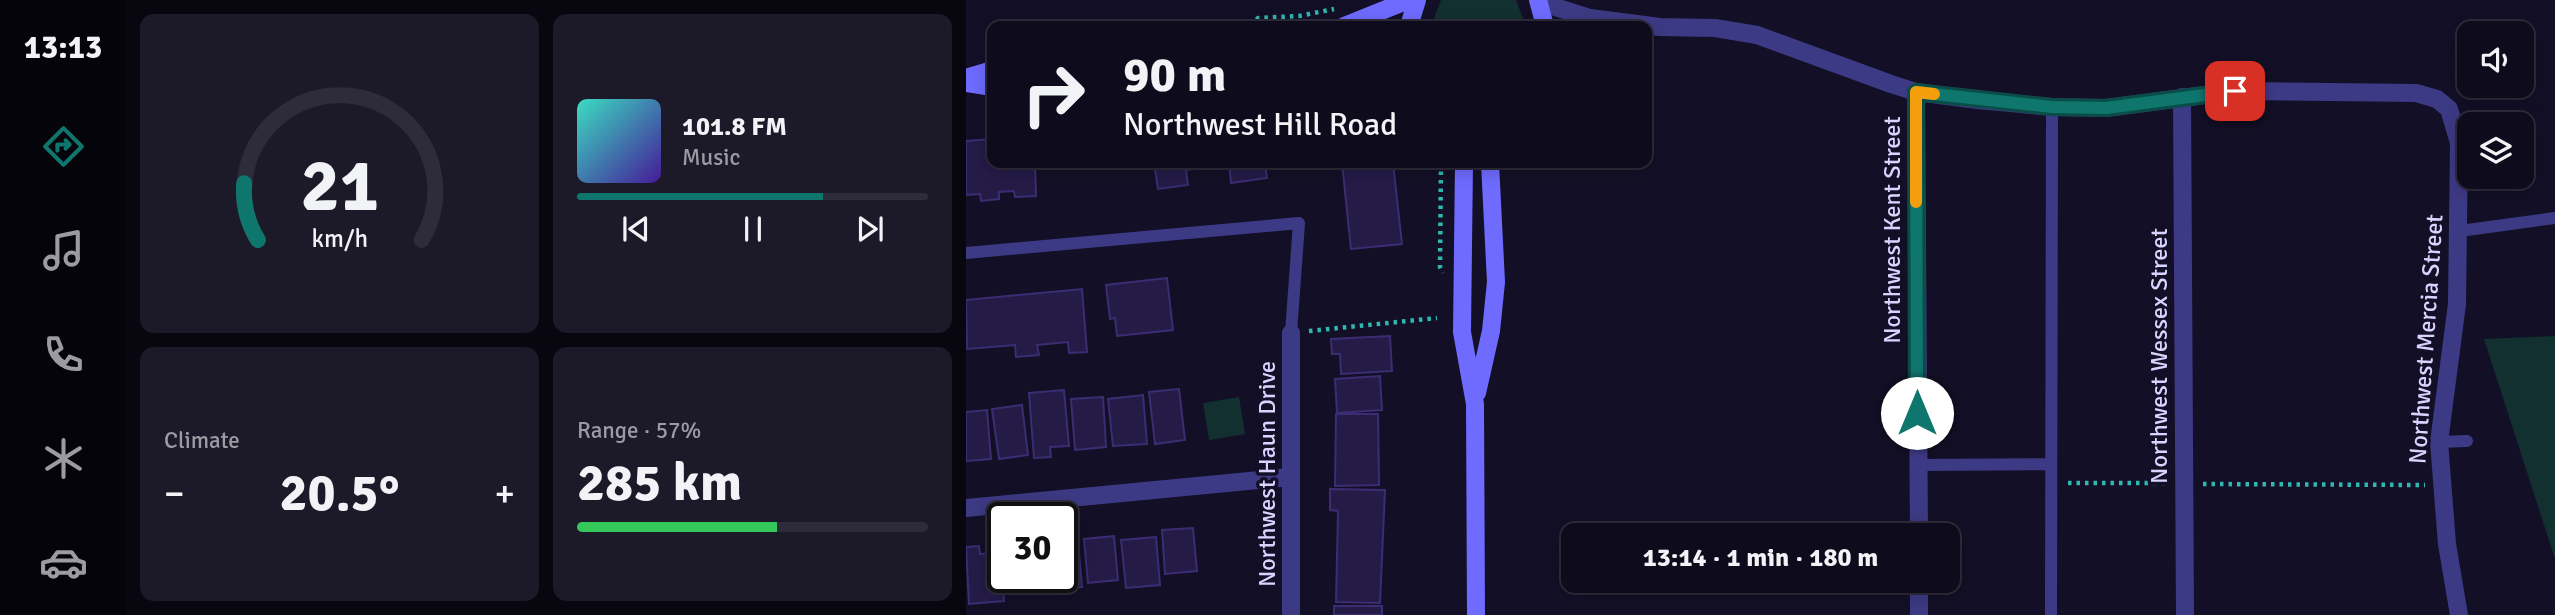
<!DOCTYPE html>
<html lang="en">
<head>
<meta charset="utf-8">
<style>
	:root { --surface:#0e0b1c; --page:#1c1929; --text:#f1f3f6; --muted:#9b9ba3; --line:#2e2b3b; --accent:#0f766e }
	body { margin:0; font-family:Signika,sans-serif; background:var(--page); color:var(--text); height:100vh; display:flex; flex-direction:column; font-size:26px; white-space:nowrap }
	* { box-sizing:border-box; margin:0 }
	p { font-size:23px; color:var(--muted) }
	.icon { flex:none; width:38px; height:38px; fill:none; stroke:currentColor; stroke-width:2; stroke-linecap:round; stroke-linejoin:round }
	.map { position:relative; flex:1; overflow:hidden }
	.panel { display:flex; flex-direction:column; gap:14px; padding:14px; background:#08060f; width:840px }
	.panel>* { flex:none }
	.guide { position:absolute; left:21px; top:21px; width:665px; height:147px; border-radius:14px; box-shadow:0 4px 18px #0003,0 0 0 2px var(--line); background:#0e0b1c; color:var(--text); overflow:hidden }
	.fabs { position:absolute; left:1491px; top:21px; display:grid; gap:14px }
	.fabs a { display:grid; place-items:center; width:77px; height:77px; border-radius:14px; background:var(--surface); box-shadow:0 4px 18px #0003,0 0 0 2px var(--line); font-size:35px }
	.speed { position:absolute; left:21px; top:502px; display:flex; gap:14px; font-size:35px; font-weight:700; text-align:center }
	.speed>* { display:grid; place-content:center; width:91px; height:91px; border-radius:50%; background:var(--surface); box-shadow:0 4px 18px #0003,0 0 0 2px var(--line); line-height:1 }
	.speed .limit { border:4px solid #111; border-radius:10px; background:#fff; color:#111 }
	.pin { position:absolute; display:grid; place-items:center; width:60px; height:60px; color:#fff; margin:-30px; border-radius:14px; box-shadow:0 4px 10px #0006 }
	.me { position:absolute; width:77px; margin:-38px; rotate:0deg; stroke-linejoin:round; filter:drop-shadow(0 0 5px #0008) }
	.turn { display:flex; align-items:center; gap:24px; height:147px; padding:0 21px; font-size:32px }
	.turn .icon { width:91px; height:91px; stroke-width:2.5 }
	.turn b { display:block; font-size:49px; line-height:60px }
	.big { font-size:52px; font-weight:700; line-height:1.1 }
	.panel .card { flex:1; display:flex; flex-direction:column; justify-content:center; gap:10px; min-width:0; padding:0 24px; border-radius:14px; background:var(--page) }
	.panel .dial { align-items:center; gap:0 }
	.dial svg { height:182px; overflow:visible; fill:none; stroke:var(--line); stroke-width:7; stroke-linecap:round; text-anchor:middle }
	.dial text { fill:var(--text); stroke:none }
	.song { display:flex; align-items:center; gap:21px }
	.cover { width:84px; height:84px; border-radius:10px; background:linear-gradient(135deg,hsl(170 70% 55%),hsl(260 70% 35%)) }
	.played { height:7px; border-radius:4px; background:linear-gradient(90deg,var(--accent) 70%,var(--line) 70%) }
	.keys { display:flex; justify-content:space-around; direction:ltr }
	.heat { display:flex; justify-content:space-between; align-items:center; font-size:38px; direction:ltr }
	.charge { height:10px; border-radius:5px; background:linear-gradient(90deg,#34c759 57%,var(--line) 0) }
	.panel .tiles { flex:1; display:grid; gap:14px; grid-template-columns:repeat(2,1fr) }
	.trip { position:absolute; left:595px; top:523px; width:399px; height:70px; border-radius:14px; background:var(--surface); box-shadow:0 4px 18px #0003,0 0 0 2px var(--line); font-weight:700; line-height:70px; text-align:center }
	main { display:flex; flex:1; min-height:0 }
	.tab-bar { display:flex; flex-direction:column; width:126px; justify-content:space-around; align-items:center; background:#06040b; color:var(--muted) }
	.tab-bar .icon { width:49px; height:49px }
	.tab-bar .active { color:var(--accent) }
	.tab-bar b { font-size:32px; color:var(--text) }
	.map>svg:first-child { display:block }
	.green { fill:#12302f }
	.building { fill:#241b47; stroke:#3b2d73; stroke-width:2 }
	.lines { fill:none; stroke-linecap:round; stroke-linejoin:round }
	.path { stroke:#2fb8b0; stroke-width:4.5; stroke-dasharray:3.5 5; stroke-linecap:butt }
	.service { stroke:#3d3a85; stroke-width:12 }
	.minor { stroke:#3d3a85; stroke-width:18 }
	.secondary { stroke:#6f6bff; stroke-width:18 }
	.route-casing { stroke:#0a4d48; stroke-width:18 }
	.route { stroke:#0f766e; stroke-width:12 }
	.slow { stroke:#f59e0b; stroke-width:12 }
	.labels { text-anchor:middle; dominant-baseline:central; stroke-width:7; stroke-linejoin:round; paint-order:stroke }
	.street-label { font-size:24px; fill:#d9d4ff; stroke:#130f26 }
</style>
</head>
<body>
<main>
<nav class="tab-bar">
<b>13:13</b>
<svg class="icon active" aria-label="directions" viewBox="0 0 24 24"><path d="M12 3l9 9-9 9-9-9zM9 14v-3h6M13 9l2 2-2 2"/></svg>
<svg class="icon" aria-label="music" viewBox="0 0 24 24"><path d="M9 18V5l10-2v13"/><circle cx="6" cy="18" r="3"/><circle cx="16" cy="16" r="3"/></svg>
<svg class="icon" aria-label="phone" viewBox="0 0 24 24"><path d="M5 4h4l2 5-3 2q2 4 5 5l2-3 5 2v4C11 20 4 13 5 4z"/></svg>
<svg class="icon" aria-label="climate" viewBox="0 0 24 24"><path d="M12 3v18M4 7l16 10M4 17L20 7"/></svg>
<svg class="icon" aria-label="car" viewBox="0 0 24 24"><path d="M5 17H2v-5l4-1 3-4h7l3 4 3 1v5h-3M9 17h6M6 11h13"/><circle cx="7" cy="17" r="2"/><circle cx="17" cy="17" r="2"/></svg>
</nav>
<section class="panel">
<div class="tiles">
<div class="card dial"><svg viewBox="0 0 100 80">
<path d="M14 69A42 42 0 1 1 86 69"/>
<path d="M14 69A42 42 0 0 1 8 44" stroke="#0f766e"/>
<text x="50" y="56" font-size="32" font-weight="700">21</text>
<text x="50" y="72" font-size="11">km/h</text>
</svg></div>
<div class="card">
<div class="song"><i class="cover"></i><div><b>101.8 FM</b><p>Music</p></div></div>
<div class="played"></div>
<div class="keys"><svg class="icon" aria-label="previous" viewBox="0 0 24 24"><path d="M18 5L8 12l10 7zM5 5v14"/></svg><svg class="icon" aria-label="pause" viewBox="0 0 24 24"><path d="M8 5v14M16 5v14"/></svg><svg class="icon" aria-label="next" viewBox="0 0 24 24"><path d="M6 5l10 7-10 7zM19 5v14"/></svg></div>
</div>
<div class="card"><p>Climate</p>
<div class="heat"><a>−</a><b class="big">20.5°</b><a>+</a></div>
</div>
<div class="card"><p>Range · 57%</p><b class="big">285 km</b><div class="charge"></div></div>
</div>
</section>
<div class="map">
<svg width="1589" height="615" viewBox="0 0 1589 615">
	<rect width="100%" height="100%" fill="#130f26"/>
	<path class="green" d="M475,0H550L560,26H465Z
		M1589,336V559L1518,339Z
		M273,397L279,434L243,440L237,403Z"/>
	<path class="building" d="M26,139V163H69L70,196L49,197L48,191L33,192V199L15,201L14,194L0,195V141Z
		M188,163H299L301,178L265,183L263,164L220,170L222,185L192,189Z
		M376,163H427L436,244L385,249Z
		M201,278L207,330L151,336L149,318L144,319L140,285Z
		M116,289L121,352L103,353L102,342L71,345L73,355L50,357L49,345L1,349L0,300Z
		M424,336L426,371L375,374L374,354H366L365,339Z
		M414,376L416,410L371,413L369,379Z
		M213,389L219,440L189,444L183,392Z
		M98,390L103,446L84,447L85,457L68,458L63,393Z
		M177,395L181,444L147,446L142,399Z
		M137,397L140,447L109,450L105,399Z
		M56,405L62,455L33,459L26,409Z
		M21,410L25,459L0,461V412Z
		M370,414H412L413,485L369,486Z
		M364,489L419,490L414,603L370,602L372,511L364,510Z
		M227,528L231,571L199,574L196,530Z
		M148,536L152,580L122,583L118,539Z
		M190,537L194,585L160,588L155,540Z
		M112,542L116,587L80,590L79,578H96V543Z
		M13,546L14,554L34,553L38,601L3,604L0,547Z
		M42,578H74L75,587L44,589Z
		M368,606H416V615H368Z"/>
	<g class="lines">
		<path class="path" d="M285,26L292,18L333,16L368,9
			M475,163L474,267L477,273
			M343,331L471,318
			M1102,483H1201
			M1237,484L1459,485"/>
		<path class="service" d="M1494,231L1589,218
			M0,253L333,223L325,333
			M1473,442L1501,441
			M952,465L1085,464
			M1085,615L1086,107"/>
		<path class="minor" d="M573,2L624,18L694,27L749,28L791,35L925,84L950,92L1012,100L1086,107L1140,108L1269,91L1450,93L1471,99L1483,109L1493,143L1491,304L1473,442L1481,544L1493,615
			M950,92L953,536
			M1216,97L1219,615
			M0,508L324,477
			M953,581V615
			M325,615V333"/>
		<path class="secondary" d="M572,0L579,26
			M378,26L443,0
			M443,26L451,0
			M0,78L26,70
			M0,83L26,87
			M498,163L496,332L509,404L510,615
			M511,393L525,331L530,282L524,163"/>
	</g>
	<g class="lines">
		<g class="route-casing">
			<path id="route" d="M951,413L950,92L1086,107L1140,108L1269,91"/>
		</g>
		<use href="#route" class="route"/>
		<path class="slow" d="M950,202V92L968,94"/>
	</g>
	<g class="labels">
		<g class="street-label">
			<text transform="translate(926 230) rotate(-90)">Northwest Kent Street</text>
			<text transform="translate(1460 339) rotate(-86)">Northwest Mercia Street</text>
			<text transform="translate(1193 356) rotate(-90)">Northwest Wessex Street</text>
			<text transform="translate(301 474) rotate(-90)">Northwest Haun Drive</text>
		</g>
	</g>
</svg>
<div class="fabs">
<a><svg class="icon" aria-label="sound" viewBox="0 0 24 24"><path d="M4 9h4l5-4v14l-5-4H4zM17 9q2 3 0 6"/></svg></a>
<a><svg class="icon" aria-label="layers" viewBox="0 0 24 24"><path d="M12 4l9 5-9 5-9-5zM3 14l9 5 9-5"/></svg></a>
</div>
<div class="speed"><div class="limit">30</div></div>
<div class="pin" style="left:1269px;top:91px;background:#d93025"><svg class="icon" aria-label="arrive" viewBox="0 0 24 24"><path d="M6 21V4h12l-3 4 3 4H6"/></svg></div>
<svg class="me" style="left:951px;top:413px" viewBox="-20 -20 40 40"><circle r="19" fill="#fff"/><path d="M0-13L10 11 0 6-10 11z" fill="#0f766e"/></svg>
<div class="trip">13:14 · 1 min · 180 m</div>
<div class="guide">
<div class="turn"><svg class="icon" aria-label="right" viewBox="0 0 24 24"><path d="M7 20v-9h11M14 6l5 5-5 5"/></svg><div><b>90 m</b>Northwest Hill Road</div></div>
</div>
</div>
</main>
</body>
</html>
